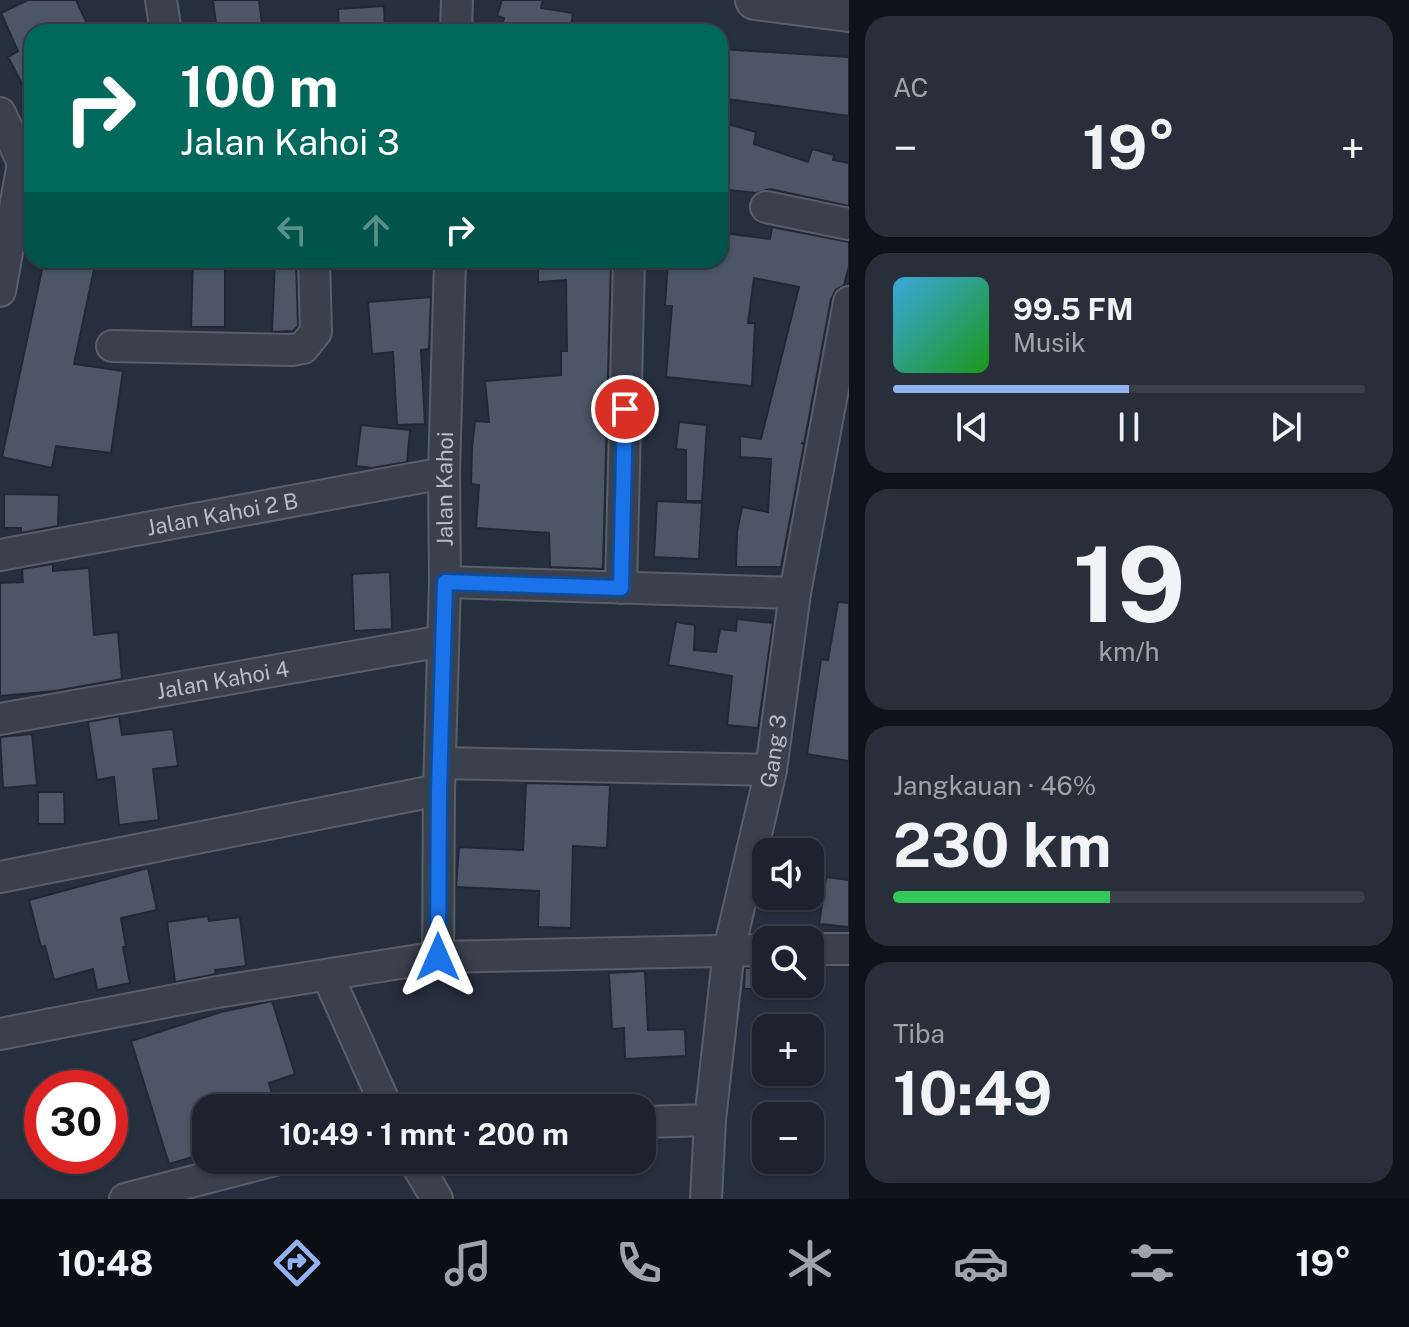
<!DOCTYPE html>
<html lang="id">
<head>
<meta charset="utf-8">
<style>
	:root { --surface:#1c232e; --page:#292f3a; --text:#f1f3f6; --muted:#a0a4aa; --line:#3a404a; --accent:#91b3f2 }
	body { margin:0; font-family:"Public Sans",sans-serif; background:var(--page); color:var(--text); height:100vh; display:flex; flex-direction:column; font-size:30px; white-space:nowrap }
	* { box-sizing:border-box; margin:0 }
	p { font-size:26px; color:var(--muted) }
	.icon { flex:none; width:44px; height:44px; fill:none; stroke:currentColor; stroke-width:2; stroke-linecap:round; stroke-linejoin:round }
	.map { position:relative; flex:1; overflow:hidden }
	.details { display:flex; flex-direction:column; gap:16px; padding:16px; background:#0f1319; width:560px }
	.details>* { flex:none }
	.top-card { position:absolute; left:24px; top:24px; width:704px; height:244px; border-radius:24px; box-shadow:0 2px 6px #0004,0 0 0 2px var(--line); background:#00695c; color:#fff; overflow:hidden }
	.controls { position:absolute; left:752px; top:838px; display:grid; gap:16px }
	.controls a { display:grid; place-items:center; width:72px; height:72px; border-radius:16px; background:var(--surface); box-shadow:0 2px 6px #0004,0 0 0 2px var(--line); font-size:40px }
	.speed { position:absolute; left:24px; top:1070px; display:flex; gap:16px; font-size:40px; font-weight:700; text-align:center }
	.speed>* { display:grid; place-content:center; width:104px; height:104px; border-radius:50%; background:var(--surface); box-shadow:0 2px 6px #0004,0 0 0 2px var(--line); line-height:1 }
	.speed .limit { border:12px solid #d22; background:#fff; color:#111 }
	.pin { position:absolute; display:grid; place-items:center; width:68px; height:68px; color:#fff; margin:-34px; border:4px solid #fff; border-radius:50%; box-shadow:0 2px 8px #0007 }
	.me { position:absolute; width:88px; margin:-44px; rotate:0deg; stroke-linejoin:round; filter:drop-shadow(0 0 6px #0008) }
	.turn { display:flex; align-items:center; gap:28px; height:168px; padding:0 24px; font-size:36px }
	.turn .icon { width:104px; height:104px; stroke-width:2.5 }
	.turn b { display:block; font-size:56px; line-height:68px }
	.lanes { display:flex; align-items:center; height:76px; padding:0 24px; background:#0003; justify-content:center; gap:40px; direction:ltr }
	.lanes .off { opacity:.35 }
	.big { font-size:60px; font-weight:700; line-height:1.1 }
	.details .card { flex:1; display:flex; flex-direction:column; justify-content:center; gap:12px; min-width:0; padding:0 28px; border-radius:24px; background:var(--page) }
	.details .dial { align-items:center; gap:0 }
	.dial b { font-size:104px; line-height:1 }
	.song { display:flex; align-items:center; gap:24px }
	.cover { width:96px; height:96px; border-radius:12px; background:linear-gradient(135deg,hsl(200 70% 55%),hsl(120 70% 35%)) }
	.played { height:8px; border-radius:4px; background:linear-gradient(90deg,var(--accent) 50%,var(--line) 50%) }
	.keys { display:flex; justify-content:space-around; direction:ltr }
	.heat { display:flex; justify-content:space-between; align-items:center; font-size:44px; direction:ltr }
	.charge { height:12px; border-radius:6px; background:linear-gradient(90deg,#34c759 46%,var(--line) 0) }
	.trip { position:absolute; left:192px; top:1094px; width:464px; height:80px; border-radius:24px; background:var(--surface); box-shadow:0 2px 6px #0004,0 0 0 2px var(--line); font-weight:700; line-height:80px; text-align:center }
	.menu { display:flex; height:128px; justify-content:space-around; align-items:center; background:#0b0e12; color:var(--muted) }
	.menu .icon { width:56px; height:56px }
	.menu .active { color:var(--accent) }
	.menu b { font-size:36px; color:var(--text) }
	main { display:flex; flex:1; min-height:0 }
	.map>svg:first-child { display:block }
	.building { fill:#4c5666; stroke:#212834; stroke-width:2 }
	.lines { fill:none; stroke-linecap:round; stroke-linejoin:round }
	.minor-casing { stroke:#585f6b; stroke-width:34 }
	.tertiary-casing { stroke:#585f6b; stroke-width:42 }
	.minor { stroke:#3a414d; stroke-width:30 }
	.tertiary { stroke:#3a414d; stroke-width:38 }
	.route-casing { stroke:#114b97; stroke-width:20 }
	.route { stroke:#1a73e8; stroke-width:14 }
	.labels { text-anchor:middle; dominant-baseline:central; stroke-width:8; stroke-linejoin:round; paint-order:stroke }
	.street-label { font-size:22px; fill:#b6bcc8; stroke:#1f2632 }
</style>
</head>
<body>
<main>
<div class="map">
<svg width="849" height="1199" viewBox="0 0 849 1199">
	<rect width="100%" height="100%" fill="#262f3d"/>
	<path class="building" d="M28,0H76L91,32H32V103L8,57L18,51L1,13Z
		M213,0H259L263,32H217Z
		M502,0H543L541,8L573,13L570,32H501L504,18L497,16Z
		M384,6L385,32H339L338,9Z
		M720,49L849,57V116L720,98Z
		M720,122L756,132L754,144L808,162L812,149L834,155L833,160L849,163V206L770,189L756,193L720,189Z
		M772,227L849,242V266L844,285L836,290L831,299L804,444L801,443L804,445L781,567H736L737,532L742,507L768,512L771,459L740,457V436L761,439L799,287L754,278L748,323H755L752,386L666,377L672,306H665L668,260H720L724,233L770,239Z
		M44,260H96L74,364L123,371L111,453L56,446L52,468L2,457Z
		M193,260H225V327H191Z
		M275,260H296L298,326L293,331L272,332Z
		M538,260H611L603,569L550,567L549,533L476,528L479,485L471,484L472,448L475,421L489,422L485,381L561,375V351H567L566,280L538,282Z
		M431,297L429,349L421,350L425,424L397,425L393,352L372,354L368,302Z
		M679,422L707,425L702,501H686V450L676,449Z
		M361,425L410,430L407,462L372,468L356,466Z
		M4,494L59,495L58,526L21,533V528H4Z
		M657,501L702,503L699,559L654,557Z
		M53,564V571L89,568L94,635L118,632L122,679L55,691L0,696V583L23,582L22,569Z
		M390,572L392,629L354,631L352,574Z
		M838,602L849,603V761L807,754L821,659L828,660Z
		M737,619L773,623L758,728L727,725L732,676L668,665L676,622L695,625L694,650L716,652L720,629L736,631Z
		M119,716L122,735L173,729L178,766L153,769L159,820L119,825L114,777L97,780L88,722Z
		M32,734L37,785L3,788L0,737Z
		M526,783L610,785L607,848L573,846L571,928L538,927L539,891L456,887L459,847L523,850Z
		M38,792H64L65,824H38Z
		M148,868L157,910L121,918L126,947H123L130,983L97,990L93,969L54,980L45,946L41,947L29,900Z
		M826,877L849,880V927L819,924Z
		M208,916L209,921L240,917L246,966L215,970L216,974L175,982L167,922Z
		M745,968H766V989H744Z
		M645,971L648,1030L685,1029L686,1056L625,1059L624,1028L612,1029L609,973Z
		M272,1001L295,1074L269,1083L276,1108H206V1153L169,1164L131,1041L221,1012Z"/>
	<g class="lines">
		<g class="minor-casing">
			<g id="minor">
				<path d="M161,0L166,32"/>
				<path d="M456,32L457,0"/>
				<path d="M0,113L23,163"/>
				<path d="M766,207L849,224"/>
				<path d="M0,291L23,163H32"/>
				<path d="M112,346L292,350L303,348L316,332L314,260"/>
				<path id="s1" d="M0,555L444,473"/>
				<path d="M445,582L795,593"/>
				<path d="M621,588L629,260"/>
				<path id="s2" d="M0,719L443,641"/>
				<path d="M440,763L771,770"/>
				<path d="M0,877L439,790"/>
				<path d="M810,949H849"/>
				<path id="s3" d="M438,957L439,790L445,582L444,473L450,260"/>
				<path d="M328,976L387,1108"/>
				<path d="M0,1034L217,992L438,957L766,950"/>
				<path d="M642,1122L710,1120"/>
				<path d="M414,1160L437,1199"/>
				<path d="M125,1199L275,1160"/>
				<path id="s4" d="M706,1199L710,1120L729,950L771,770L795,593L849,302"/>
			</g>
		</g>
		<g class="tertiary-casing">
			<path id="tertiary" d="M755,0L849,12"/>
		</g>
		<use href="#minor" class="minor"/>
		<use href="#tertiary" class="tertiary"/>
	</g>
	<g class="lines">
		<g class="route-casing">
			<path id="route" d="M438,957L439,790L445,582L621,588L625,409"/>
		</g>
		<use href="#route" class="route"/>
	</g>
	<g class="labels">
		<g class="street-label">
			<text stroke="none"><textPath href="#s3" startOffset="468">Jalan Kahoi</textPath></text>
			<text stroke="none"><textPath href="#s1" startOffset="226">Jalan Kahoi 2 B</textPath></text>
			<text stroke="none"><textPath href="#s2" startOffset="226">Jalan Kahoi 4</textPath></text>
			<text stroke="none"><textPath href="#s4" startOffset="454">Gang 3</textPath></text>
		</g>
	</g>
</svg>
<div class="controls">
<a><svg class="icon" aria-label="sound" viewBox="0 0 24 24"><path d="M4 9h4l5-4v14l-5-4H4zM17 9q2 3 0 6"/></svg></a>
<a><svg class="icon" aria-label="search" viewBox="0 0 24 24"><circle cx="10" cy="10" r="6"/><path d="M15 15l6 6"/></svg></a>
<a>+</a>
<a>−</a>
</div>
<div class="speed"><div class="limit">30</div></div>
<div class="pin" style="left:625px;top:409px;background:#d93025"><svg class="icon" aria-label="arrive" viewBox="0 0 24 24"><path d="M6 21V4h12l-3 4 3 4H6"/></svg></div>
<svg class="me" style="left:438px;top:957px" viewBox="-20 -20 40 40"><path d="M0-17L14 15 0 8-14 15z" fill="#1a73e8" stroke="#fff" stroke-width="4"/></svg>
<div class="trip">10:49 · 1 mnt · 200 m</div>
<div class="top-card">
<div class="turn"><svg class="icon" aria-label="right" viewBox="0 0 24 24"><path d="M7 20v-9h11M14 6l5 5-5 5"/></svg><div><b>100 m</b>Jalan Kahoi 3</div></div>
<div class="lanes"><svg class="icon off" aria-label="left" viewBox="0 0 24 24"><path d="M17 20v-9H6M10 6l-5 5 5 5"/></svg><svg class="icon off" aria-label="ahead" viewBox="0 0 24 24"><path d="M12 20V5M6 11l6-6 6 6"/></svg><svg class="icon" aria-label="right" viewBox="0 0 24 24"><path d="M7 20v-9h11M14 6l5 5-5 5"/></svg></div>
</div>
</div>
<section class="details">
<div class="card"><p>AC</p>
<div class="heat"><a>−</a><b class="big">19°</b><a>+</a></div>
</div>
<div class="card">
<div class="song"><i class="cover"></i><div><b>99.5 FM</b><p>Musik</p></div></div>
<div class="played"></div>
<div class="keys"><svg class="icon" aria-label="previous" viewBox="0 0 24 24"><path d="M18 5L8 12l10 7zM5 5v14"/></svg><svg class="icon" aria-label="pause" viewBox="0 0 24 24"><path d="M8 5v14M16 5v14"/></svg><svg class="icon" aria-label="next" viewBox="0 0 24 24"><path d="M6 5l10 7-10 7zM19 5v14"/></svg></div>
</div>
<div class="card dial"><b>19</b><p>km/h</p></div>
<div class="card"><p>Jangkauan · 46%</p><b class="big">230 km</b><div class="charge"></div></div>
<div class="card"><p>Tiba</p><b class="big">10:49</b></div>
</section>
</main>
<nav class="menu">
<b>10:48</b>
<svg class="icon active" aria-label="directions" viewBox="0 0 24 24"><path d="M12 3l9 9-9 9-9-9zM9 14v-3h6M13 9l2 2-2 2"/></svg>
<svg class="icon" aria-label="music" viewBox="0 0 24 24"><path d="M9 18V5l10-2v13"/><circle cx="6" cy="18" r="3"/><circle cx="16" cy="16" r="3"/></svg>
<svg class="icon" aria-label="phone" viewBox="0 0 24 24"><path d="M5 4h4l2 5-3 2q2 4 5 5l2-3 5 2v4C11 20 4 13 5 4z"/></svg>
<svg class="icon" aria-label="climate" viewBox="0 0 24 24"><path d="M12 3v18M4 7l16 10M4 17L20 7"/></svg>
<svg class="icon" aria-label="car" viewBox="0 0 24 24"><path d="M5 17H2v-5l4-1 3-4h7l3 4 3 1v5h-3M9 17h6M6 11h13"/><circle cx="7" cy="17" r="2"/><circle cx="17" cy="17" r="2"/></svg>
<svg class="icon" aria-label="filters" viewBox="0 0 24 24"><path d="M4 7h16M4 17h16"/><circle cx="9" cy="7" r="2"/><circle cx="15" cy="17" r="2"/></svg>
<b>19°</b>
</nav>
</body>
</html>
